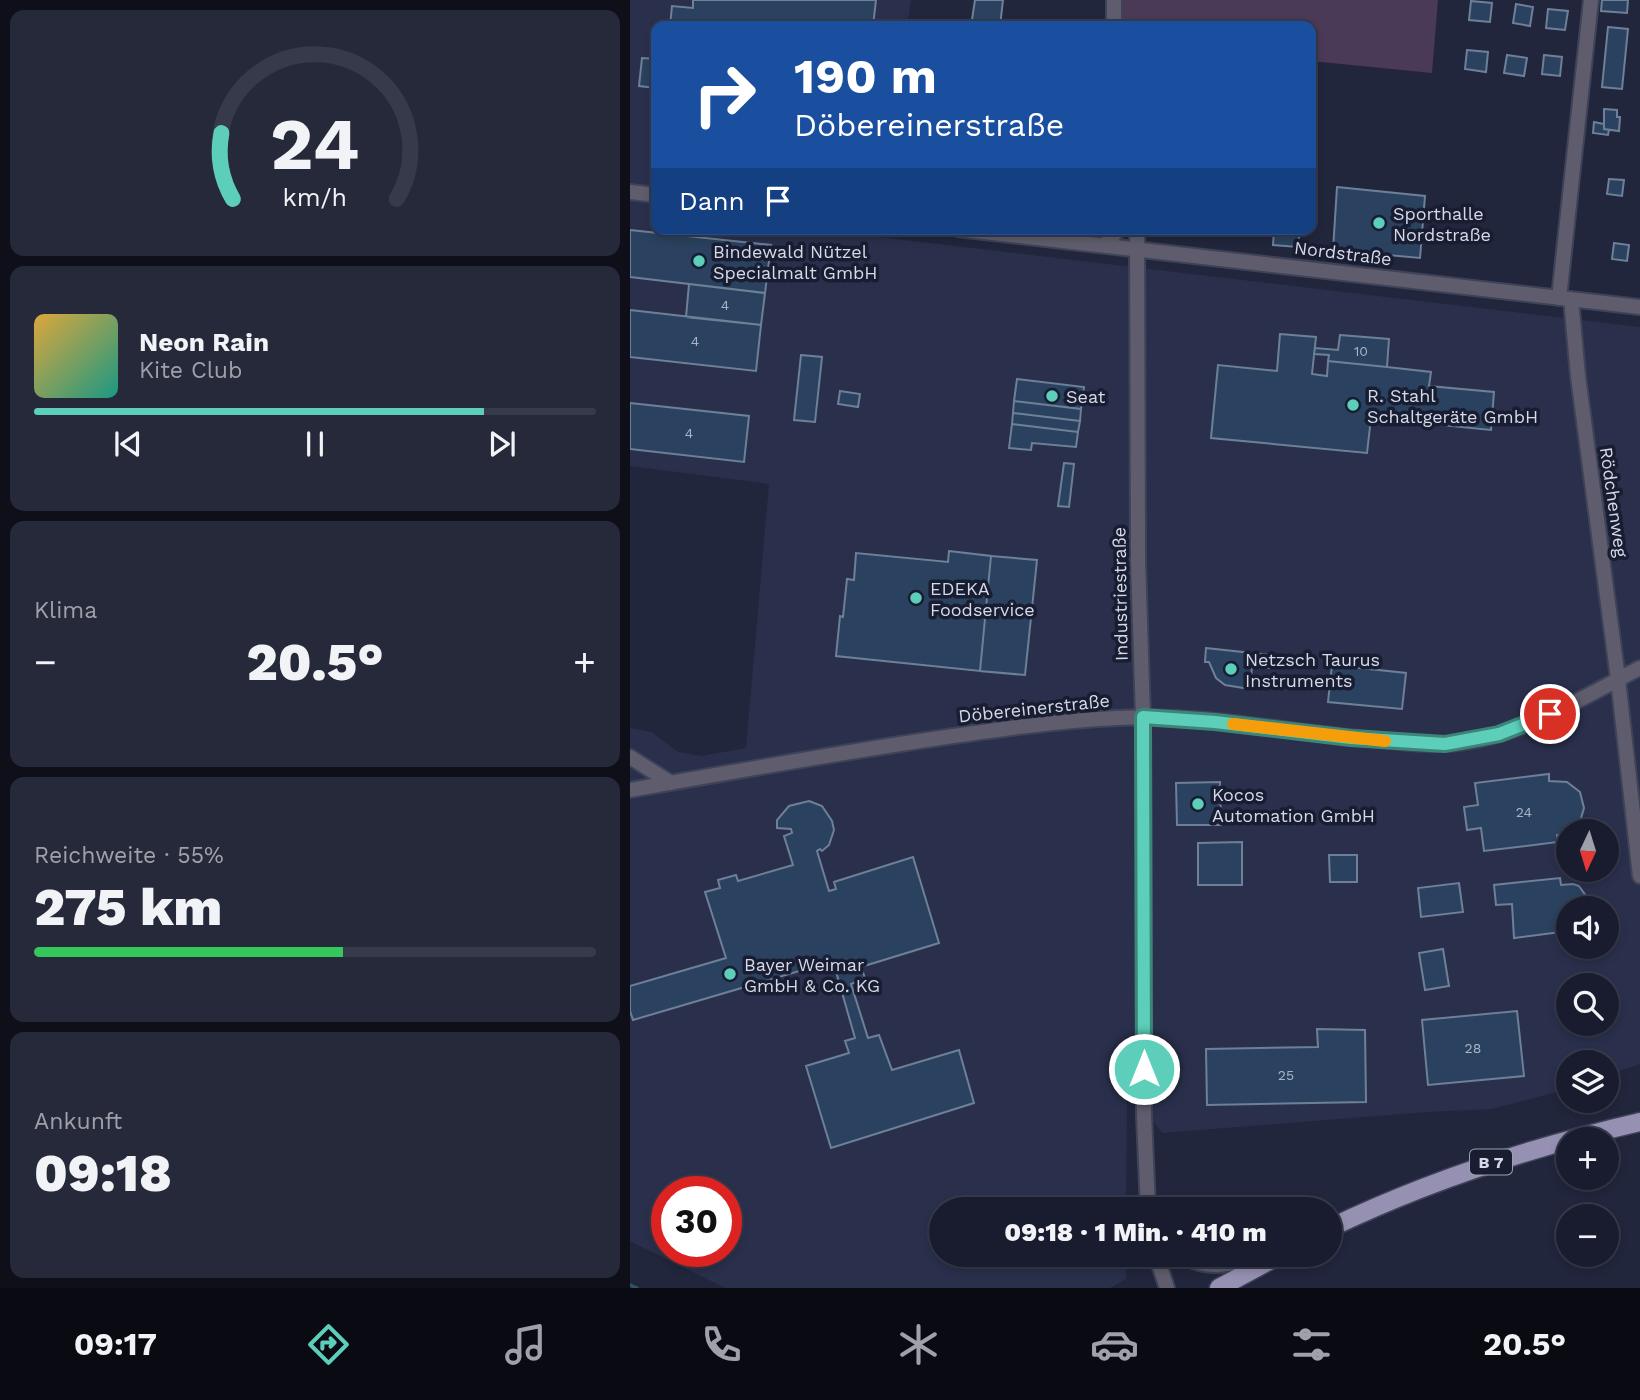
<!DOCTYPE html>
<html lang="de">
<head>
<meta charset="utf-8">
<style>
	:root { --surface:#191c2e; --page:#26293a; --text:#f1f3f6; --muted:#9fa1aa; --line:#373a4a; --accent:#5cceba }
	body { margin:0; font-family:"Work Sans",sans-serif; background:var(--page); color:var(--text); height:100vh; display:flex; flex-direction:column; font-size:26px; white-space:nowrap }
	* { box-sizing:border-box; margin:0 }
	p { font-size:23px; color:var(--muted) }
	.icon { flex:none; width:38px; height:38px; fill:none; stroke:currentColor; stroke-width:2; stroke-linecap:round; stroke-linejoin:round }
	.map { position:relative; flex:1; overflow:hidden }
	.details { display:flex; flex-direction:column; gap:10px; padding:10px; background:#0e0f19; width:630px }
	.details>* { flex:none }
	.guide { position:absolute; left:21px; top:21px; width:665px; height:214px; border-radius:14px; box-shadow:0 4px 10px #0003,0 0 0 2px var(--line); background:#1a4fa0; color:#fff; overflow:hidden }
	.needle { width:46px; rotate:184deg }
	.buttons { position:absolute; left:926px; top:819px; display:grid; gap:14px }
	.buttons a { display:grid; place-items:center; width:63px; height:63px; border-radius:50%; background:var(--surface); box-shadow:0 4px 10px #0003,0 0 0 2px var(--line); font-size:35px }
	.speed { position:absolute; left:21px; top:1176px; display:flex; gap:14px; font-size:35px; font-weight:700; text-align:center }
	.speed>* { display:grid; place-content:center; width:91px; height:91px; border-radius:50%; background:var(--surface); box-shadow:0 4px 10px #0003,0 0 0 2px var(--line); line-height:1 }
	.speed .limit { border:10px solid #d22; background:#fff; color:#111 }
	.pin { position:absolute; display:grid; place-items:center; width:60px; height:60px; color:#fff; margin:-30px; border:4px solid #fff; border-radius:50%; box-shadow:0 2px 7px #0007 }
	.me { position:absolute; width:77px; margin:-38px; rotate:0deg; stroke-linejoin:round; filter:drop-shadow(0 0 5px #0008) }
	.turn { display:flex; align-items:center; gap:24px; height:147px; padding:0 28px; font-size:32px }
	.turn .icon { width:91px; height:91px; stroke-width:2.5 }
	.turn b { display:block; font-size:49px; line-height:60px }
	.then { display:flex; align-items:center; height:66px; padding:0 28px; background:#0003; gap:14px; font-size:26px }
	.big { font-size:52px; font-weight:800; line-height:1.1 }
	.details .tile { flex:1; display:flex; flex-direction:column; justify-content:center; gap:10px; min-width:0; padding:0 24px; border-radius:14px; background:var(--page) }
	.details .dial { align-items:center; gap:0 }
	.dial svg { height:182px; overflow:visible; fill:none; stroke:var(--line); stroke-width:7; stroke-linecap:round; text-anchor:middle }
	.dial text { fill:var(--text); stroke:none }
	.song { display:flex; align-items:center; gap:21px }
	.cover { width:84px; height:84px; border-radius:10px; background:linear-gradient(135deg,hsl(40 70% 55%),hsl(170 70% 35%)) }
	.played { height:7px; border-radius:4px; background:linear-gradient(90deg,var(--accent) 80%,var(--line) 80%) }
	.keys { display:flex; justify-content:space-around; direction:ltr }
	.heat { display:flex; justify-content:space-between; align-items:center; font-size:38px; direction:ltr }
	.charge { height:10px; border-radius:5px; background:linear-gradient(90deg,#34c759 55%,var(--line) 0) }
	.trip { position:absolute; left:299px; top:1197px; width:413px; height:70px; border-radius:35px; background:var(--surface); box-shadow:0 4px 10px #0003,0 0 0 2px var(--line); font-weight:800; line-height:70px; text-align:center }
	.dock { display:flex; height:112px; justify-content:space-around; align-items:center; background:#0a0b12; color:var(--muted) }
	.dock .icon { width:49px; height:49px }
	.dock .selected { color:var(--accent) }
	.dock b { font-size:32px; color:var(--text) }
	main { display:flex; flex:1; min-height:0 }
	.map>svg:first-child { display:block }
	.built { fill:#2a304c; fill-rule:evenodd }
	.green { fill:#4a3957 }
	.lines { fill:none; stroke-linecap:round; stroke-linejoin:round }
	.stream { stroke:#2e556b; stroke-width:3.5 }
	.building { fill:#2a425f; stroke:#6d8097; stroke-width:2 }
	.minor-casing { stroke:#3e4358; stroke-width:18 }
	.primary-casing { stroke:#3e4358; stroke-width:21 }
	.minor { stroke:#5f5d6d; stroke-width:14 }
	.primary { stroke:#9691b3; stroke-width:18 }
	.route-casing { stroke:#3c8679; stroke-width:18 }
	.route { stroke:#5cceba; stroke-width:12 }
	.slow { stroke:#f59e0b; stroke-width:12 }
	.poi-dot { fill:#5cceba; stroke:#181d32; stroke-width:2.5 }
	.labels { text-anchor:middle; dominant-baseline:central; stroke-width:7; stroke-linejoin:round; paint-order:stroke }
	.number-label { font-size:14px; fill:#aab3c6 }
	.shield { fill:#181d32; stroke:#9ca1b1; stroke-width:2 }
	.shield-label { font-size:16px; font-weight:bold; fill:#d5d9e8 }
	.poi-label { font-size:18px; fill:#d5d9e8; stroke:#181d32; text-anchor:start }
	.street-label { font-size:18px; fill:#d5d9e8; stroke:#181d32 }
</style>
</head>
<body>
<main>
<section class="details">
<div class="tile dial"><svg viewBox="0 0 100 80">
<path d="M14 69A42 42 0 1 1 86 69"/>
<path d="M14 69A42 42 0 0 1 9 40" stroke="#5cceba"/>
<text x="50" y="56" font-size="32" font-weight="700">24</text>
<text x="50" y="72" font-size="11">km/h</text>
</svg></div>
<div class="tile">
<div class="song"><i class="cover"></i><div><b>Neon Rain</b><p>Kite Club</p></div></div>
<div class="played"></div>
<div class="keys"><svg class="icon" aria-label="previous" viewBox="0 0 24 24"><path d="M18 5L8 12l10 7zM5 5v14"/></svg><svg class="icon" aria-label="pause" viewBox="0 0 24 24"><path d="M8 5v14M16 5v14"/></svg><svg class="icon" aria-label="next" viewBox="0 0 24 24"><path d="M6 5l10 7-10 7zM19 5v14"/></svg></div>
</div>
<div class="tile"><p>Klima</p>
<div class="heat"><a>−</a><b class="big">20.5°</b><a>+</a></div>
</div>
<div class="tile"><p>Reichweite · 55%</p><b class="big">275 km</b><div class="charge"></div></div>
<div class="tile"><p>Ankunft</p><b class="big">09:18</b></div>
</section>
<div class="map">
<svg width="1010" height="1288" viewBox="0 0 1010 1288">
	<rect width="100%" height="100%" fill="#21263d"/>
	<path class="built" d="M0,0H281L277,26H26V229H250L249,237L1010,327V1064L977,1076L976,1062H938V1089L862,1109L797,1112L532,1133L497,1088L496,1209H312V1255H496V1279L480,1288H95L0,1241V728L22,732L48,752L72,756L116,748L139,484L0,466ZM938,831H976V870H938ZM938,908H976V947H938ZM938,985H976V1024H938ZM37,1192H96V1251H37Z"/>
	<path class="green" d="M492,0H808L802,73L681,61V26H493Z"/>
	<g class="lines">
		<path class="stream" d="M0,1285L7,1288"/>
	</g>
	<path class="building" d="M63,0H246L243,26H40L42,6L63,8Z
		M345,0H373L370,26H341Z
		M972,0H998L997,13L971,11Z
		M841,1L862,3L860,22L839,20Z
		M886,4L903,7L900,26L883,23Z
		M918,9L938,11L935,30L916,28Z
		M978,27L998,29L992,89L972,87Z
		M837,50L858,52L856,72L835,69Z
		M877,55L897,58L894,76L874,73Z
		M914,55L932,57L930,76L912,74Z
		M12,58L26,59V88L9,86Z
		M974,109L987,110V117H990L989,131L974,129Z
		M964,122L974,124V129L979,130L978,135L963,133Z
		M979,179L994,180L992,196L977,194Z
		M707,187L795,196L790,258L703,250Z
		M644,229H670L668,247L643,245Z
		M0,230L141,245L135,293L0,277Z
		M984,243L999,245L997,261L982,259Z
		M59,284L135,293L131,325L56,317Z
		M0,310L131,325L126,371L0,357Z
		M650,334L686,337L682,374L697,376L698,361L757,367L801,372L799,386L864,392L861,430L741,418L737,453L581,438L588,365L647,371Z
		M710,335L759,339L757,367L698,361L699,355L684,354L685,348L708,350Z
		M171,355L192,357L185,422L164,420Z
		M387,379L454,387L451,409L384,401Z
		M210,391L230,394L228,407L208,404Z
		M384,401L451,409L450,421L383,413Z
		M0,403L119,416L114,462L0,449Z
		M383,413L450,421L448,432L382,424Z
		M382,424L448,432L446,447L402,443L401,450L379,448Z
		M434,463L444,464L439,507L428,506Z
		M319,551L361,556L350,671L206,656L210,616L213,617L217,579L224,580L226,553L318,562Z
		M361,556L407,560L395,675L350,671Z
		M576,648L640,655L639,668L622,666L620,689L595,685L586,678L579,662H575Z
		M702,665L776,673L772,709L698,702Z
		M919,774V781L937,782L950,792L954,808L949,825L936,833L927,835L928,842L854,851L851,828L837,830L834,807L848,805L845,783Z
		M590,782L591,825H547L546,783Z
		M179,801L192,806L202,821L204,830L199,845L192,851L190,849L187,851L199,891L206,889L204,882L283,857L309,943L231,967L235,978L221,984L238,1038L249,1035L262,1070L329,1050L344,1103L201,1148L176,1066L219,1053L215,1041L225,1038L203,961L3,1020L0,1011V986L96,958L75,892L90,888L88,880L106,875L108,881L163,865L154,836L162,833L161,829L147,828V820L159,806Z
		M612,842V885H568V843Z
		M699,855H727V882H700Z
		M930,878L931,885L943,884L949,886L956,896L957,903L962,902V908H938V931L884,938L882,904L866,905L864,885Z
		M829,883L833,912L791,917L788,888Z
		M813,949L819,986L795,990L789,953Z
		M887,1011L894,1076L798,1085L792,1020Z
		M687,1029L735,1030L736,1102L577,1105L576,1049L688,1047Z"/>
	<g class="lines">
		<g class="minor-casing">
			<path id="minor" d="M484,26V0
				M0,192L26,195
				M328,229L1010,307
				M507,229L508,561L513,717L514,1115L518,1209
				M475,245L489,229
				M929,298L961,0
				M941,299L948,376L988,679L1010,876
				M0,757L41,783
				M0,790C101,772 202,754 303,739C364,730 425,721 487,718C571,713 656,732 740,739C764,741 790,745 814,744C884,741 949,699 1010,668
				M526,1255L537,1288
				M552,1255C577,1272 604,1264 631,1255"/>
		</g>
		<g class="primary-casing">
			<path id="primary" d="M700,1228C800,1180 902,1147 1010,1122
				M589,1288L650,1255"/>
		</g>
		<use href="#minor" class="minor"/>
		<use href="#primary" class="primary"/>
	</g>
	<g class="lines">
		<g class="route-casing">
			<path id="route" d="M514,1069L513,717L585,722L721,738L815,744L869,734L920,714"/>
		</g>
		<use href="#route" class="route"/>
		<path class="slow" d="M603,724L755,741"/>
	</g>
	<g class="poi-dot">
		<circle cx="749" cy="223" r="7"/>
		<circle cx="69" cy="261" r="7"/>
		<circle cx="422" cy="396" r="7"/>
		<circle cx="723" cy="405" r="7"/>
		<circle cx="286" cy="598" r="7"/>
		<circle cx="601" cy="669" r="7"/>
		<circle cx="568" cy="804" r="7"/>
		<circle cx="100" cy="974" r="7"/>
	</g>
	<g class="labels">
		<g class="number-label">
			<text x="95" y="305">4</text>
			<text x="65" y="341">4</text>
			<text x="731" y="351">10</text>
			<text x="59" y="433">4</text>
			<text x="894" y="812">24</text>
			<text x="843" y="1048">28</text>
			<text x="656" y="1075">25</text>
		</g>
		<rect class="shield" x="840" y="1149.5" width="42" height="25" rx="5"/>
		<g class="shield-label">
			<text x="861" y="1162">B 7</text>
		</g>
		<g class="poi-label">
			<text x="763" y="213">Sporthalle<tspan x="763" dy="21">Nordstraße</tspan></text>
			<text x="83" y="251">Bindewald Nützel<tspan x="83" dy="21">Specialmalt GmbH</tspan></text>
			<text x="737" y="395">R. Stahl<tspan x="737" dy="21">Schaltgeräte GmbH</tspan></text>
			<text x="436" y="396">Seat</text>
			<text x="300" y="588">EDEKA<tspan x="300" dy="21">Foodservice</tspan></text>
			<text x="615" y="659">Netzsch Taurus<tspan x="615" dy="21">Instruments</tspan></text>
			<text x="582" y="794">Kocos<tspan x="582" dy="21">Automation GmbH</tspan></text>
			<text x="114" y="964">Bayer Weimar<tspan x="114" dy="21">GmbH &amp; Co. KG</tspan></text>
		</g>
		<g class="street-label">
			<text transform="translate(713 253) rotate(7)">Nordstraße</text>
			<text transform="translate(984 502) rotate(82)">Rödchenweg</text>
			<text transform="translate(490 594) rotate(-91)">Industriestraße</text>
			<text transform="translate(404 708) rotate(-6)">Döbereinerstraße</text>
		</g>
	</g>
</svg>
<div class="buttons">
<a><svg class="needle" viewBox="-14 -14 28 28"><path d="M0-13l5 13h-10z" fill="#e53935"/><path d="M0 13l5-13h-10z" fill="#9fa1aa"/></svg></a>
<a><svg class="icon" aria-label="sound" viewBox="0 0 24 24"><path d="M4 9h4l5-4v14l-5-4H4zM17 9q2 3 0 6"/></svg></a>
<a><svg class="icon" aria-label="search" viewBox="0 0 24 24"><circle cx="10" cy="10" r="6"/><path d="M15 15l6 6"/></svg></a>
<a><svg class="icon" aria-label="layers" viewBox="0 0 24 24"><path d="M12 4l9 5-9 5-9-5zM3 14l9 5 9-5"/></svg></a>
<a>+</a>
<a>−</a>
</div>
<div class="speed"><div class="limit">30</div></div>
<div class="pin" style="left:920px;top:714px;background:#d93025"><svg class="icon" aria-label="arrive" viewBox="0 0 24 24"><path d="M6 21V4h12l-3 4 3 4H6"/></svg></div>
<svg class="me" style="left:514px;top:1069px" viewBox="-20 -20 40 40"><circle r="17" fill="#5cceba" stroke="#fff" stroke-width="3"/><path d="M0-11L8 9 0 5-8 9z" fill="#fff"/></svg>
<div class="trip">09:18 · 1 Min. · 410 m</div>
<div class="guide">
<div class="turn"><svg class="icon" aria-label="right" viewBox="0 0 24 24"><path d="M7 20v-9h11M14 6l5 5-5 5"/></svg><div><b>190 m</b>Döbereinerstraße</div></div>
<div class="then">Dann<svg class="icon" aria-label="arrive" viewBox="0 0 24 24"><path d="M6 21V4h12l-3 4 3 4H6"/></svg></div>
</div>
</div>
</main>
<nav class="dock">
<b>09:17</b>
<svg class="icon selected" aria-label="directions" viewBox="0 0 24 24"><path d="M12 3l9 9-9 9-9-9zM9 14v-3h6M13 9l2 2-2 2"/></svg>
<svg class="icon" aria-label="music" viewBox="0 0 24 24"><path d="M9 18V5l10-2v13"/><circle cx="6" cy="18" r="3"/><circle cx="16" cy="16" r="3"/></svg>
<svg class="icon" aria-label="phone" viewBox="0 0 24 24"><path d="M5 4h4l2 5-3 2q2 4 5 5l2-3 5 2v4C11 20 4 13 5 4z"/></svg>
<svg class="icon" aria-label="climate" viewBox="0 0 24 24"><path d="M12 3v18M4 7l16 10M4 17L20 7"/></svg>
<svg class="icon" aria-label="car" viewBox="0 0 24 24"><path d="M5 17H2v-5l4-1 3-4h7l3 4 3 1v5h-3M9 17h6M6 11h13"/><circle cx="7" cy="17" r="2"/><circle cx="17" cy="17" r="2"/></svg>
<svg class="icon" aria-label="filters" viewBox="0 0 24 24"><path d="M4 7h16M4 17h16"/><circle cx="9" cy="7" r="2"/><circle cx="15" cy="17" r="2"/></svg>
<b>20.5°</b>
</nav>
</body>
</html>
